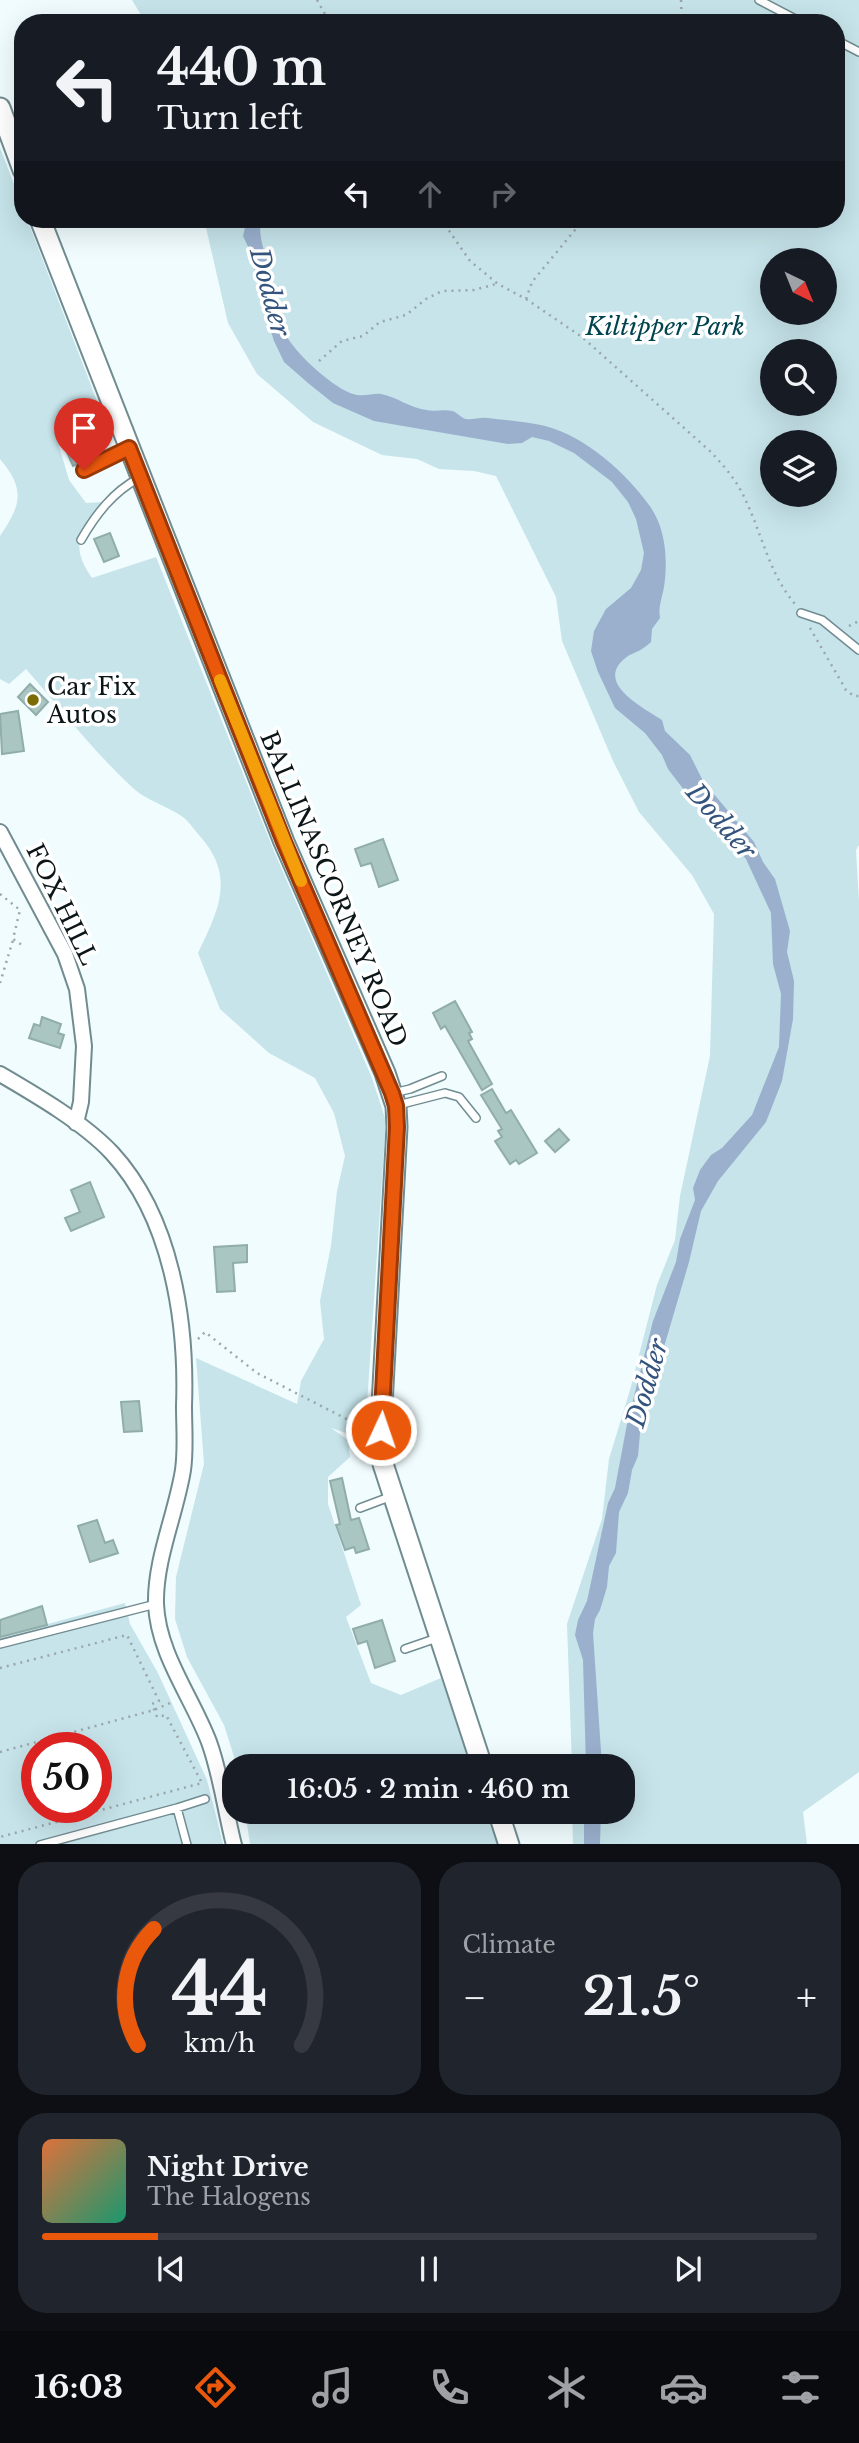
<!DOCTYPE html>
<html lang="en">
<head>
<meta charset="utf-8">
<style>
	:root { --surface:#171b24; --page:#20242c; --text:#f1f3f6; --muted:#9ea1a6; --line:#363941; --accent:#ea580c }
	body { margin:0; font-family:"Libre Baskerville",serif; background:var(--page); color:var(--text); height:100vh; display:flex; flex-direction:column; font-size:26px; white-space:nowrap }
	* { box-sizing:border-box; margin:0 }
	p { font-size:23px; color:var(--muted) }
	.icon { flex:none; width:38px; height:38px; fill:none; stroke:currentColor; stroke-width:2; stroke-linecap:round; stroke-linejoin:round }
	.map { position:relative; height:1844px; overflow:hidden }
	.drawer { display:flex; flex-direction:column; gap:18px; padding:18px; background:#0d0f14; flex:1 }
	.drawer>* { flex:none }
	.top-card { position:absolute; left:14px; top:14px; width:831px; height:214px; border-radius:28px; box-shadow:0 7px 28px #0002; background:#171b24; color:var(--text); overflow:hidden }
	.needle { width:46px; rotate:137deg }
	.buttons { position:absolute; left:760px; top:248px; display:grid; gap:14px }
	.buttons a { display:grid; place-items:center; width:77px; height:77px; border-radius:50%; background:var(--surface); box-shadow:0 7px 28px #0002; font-size:35px }
	.speed { position:absolute; left:21px; top:1732px; display:flex; gap:14px; font-size:35px; font-weight:700; text-align:center }
	.speed>* { display:grid; place-content:center; width:91px; height:91px; border-radius:50%; background:var(--surface); box-shadow:0 7px 28px #0002; line-height:1 }
	.speed .limit { border:10px solid #d22; background:#fff; color:#111 }
	.pin { position:absolute; display:grid; place-items:center; width:60px; height:60px; color:#fff; margin:-72px -30px; border-radius:50% 50% 50% 0; rotate:-45deg; box-shadow:0 0 7px #0007 }
	.pin .icon { rotate:45deg }
	.me { position:absolute; width:77px; margin:-38px; rotate:3deg; stroke-linejoin:round; filter:drop-shadow(0 0 5px #0008) }
	.turn { display:flex; align-items:center; gap:24px; height:147px; padding:0 28px; font-size:32px }
	.turn .icon { width:91px; height:91px; stroke-width:2.5 }
	.turn b { display:block; font-size:49px; line-height:60px }
	.lanes { display:flex; align-items:center; height:66px; padding:0 28px; background:#0003; justify-content:center; gap:35px; direction:ltr }
	.lanes .off { opacity:.35 }
	.big { font-size:52px; font-weight:600; line-height:1.1 }
	.drawer .widget { flex:1; display:flex; flex-direction:column; justify-content:center; gap:10px; min-width:0; padding:0 24px; border-radius:28px; background:var(--page) }
	.drawer .dial { align-items:center; gap:0 }
	.dial svg { height:182px; overflow:visible; fill:none; stroke:var(--line); stroke-width:7; stroke-linecap:round; text-anchor:middle }
	.dial text { fill:var(--text); stroke:none }
	.song { display:flex; align-items:center; gap:21px }
	.cover { width:84px; height:84px; border-radius:10px; background:linear-gradient(135deg,hsl(20 70% 55%),hsl(160 70% 35%)) }
	.played { height:7px; border-radius:4px; background:linear-gradient(90deg,var(--accent) 15%,var(--line) 15%) }
	.keys { display:flex; justify-content:space-around; direction:ltr }
	.heat { display:flex; justify-content:space-between; align-items:center; font-size:38px; direction:ltr }
	.drawer .tiles { flex:1; display:grid; gap:18px; grid-template-columns:1fr 1fr }
	.widget:last-child { grid-column:span 2 }
	.trip { position:absolute; left:222px; top:1754px; width:413px; height:70px; border-radius:28px; background:var(--surface); box-shadow:0 7px 28px #0002; font-weight:600; line-height:70px; text-align:center }
	.tab-bar { display:flex; height:112px; justify-content:space-around; align-items:center; background:#090b0e; color:var(--muted) }
	.tab-bar .icon { width:49px; height:49px }
	.tab-bar .selected { color:var(--accent) }
	.tab-bar b { font-size:32px; color:var(--text) }
	.map>svg:first-child { display:block }
	.green { fill:#c6e4ea; fill-rule:evenodd }
	.water { fill:#9ab0cd }
	.building { fill:#a9c6c3; stroke:#90adaa; stroke-width:2 }
	.lines { fill:none; stroke-linecap:round; stroke-linejoin:round }
	.lane-casing { stroke:#718c91; stroke-width:10 }
	.street-casing { stroke:#718c91; stroke-width:18 }
	.secondary-casing { stroke:#718c91; stroke-width:23 }
	.path { stroke:#9ba6a8; stroke-width:2.5; stroke-dasharray:2 5; stroke-linecap:butt }
	.lane { stroke:#fff; stroke-width:7 }
	.street { stroke:#fff; stroke-width:14 }
	.secondary { stroke:#fff; stroke-width:19 }
	.route-casing { stroke:#983908; stroke-width:18 }
	.route { stroke:#ea580c; stroke-width:12 }
	.slow { stroke:#f59e0b; stroke-width:12 }
	.poi-dot { fill:#7b6c06; stroke:#fff; stroke-width:2.5 }
	.labels { text-anchor:middle; dominant-baseline:central; stroke-width:7; stroke-linejoin:round; paint-order:stroke }
	.park-label { font-size:24px; font-style:italic; fill:#00444e; stroke:#fff }
	.poi-label { font-size:24px; fill:#0c1618; stroke:#fff; text-anchor:start }
	.street-label { font-size:24px; fill:#0c1618; stroke:#fff }
	.water-label { font-size:26px; font-style:italic; fill:#34547d; stroke:#fff }
</style>
</head>
<body>
<div class="map">
<svg width="859" height="1845" viewBox="0 0 859 1845">
	<rect width="100%" height="100%" fill="#f0fcfe"/>
	<path class="green" d="M132,0H859V845L856,850L859,902V1772L803,1812L807,1844H573L572,1811H623V1766H572L567,1624L602,1519L609,1459L630,1390L657,1285L675,1240L680,1196L710,1056L714,914L692,875L639,812L613,761L562,641L556,597L496,476L474,471L439,469L417,459L382,455L313,422L257,374L228,323L204,219H836V23H146ZM772,261H824V313H772ZM772,352H824V404H772ZM772,443H824V495H772Z
		M0,148L23,207V219H27L102,414L57,439L69,480L86,503L103,502C80,531 69,545 92,578L156,557L274,851L372,1078L386,1121L366,1419L355,1436L331,1428L348,1440L350,1457L328,1477V1504L361,1605L346,1617L371,1683L401,1695L441,1678L471,1766H237L224,1725L187,1657L175,1619L176,1577L204,1464L196,1358L297,1404L301,1381L324,1339L320,1301L331,1246L337,1191L345,1156L334,1113L315,1078L269,1053L220,1009L198,953C219,909 236,876 199,835C193,828 188,820 180,815C166,806 147,800 134,789C94,752 61,709 26,669L9,684L0,679V536C22,504 25,489 0,459Z
		M125,1603L130,1624L158,1673L207,1780L223,1844L0,1845V1637ZM37,1748H96V1808H37Z
		M245,1811H486L498,1844H250Z"/>
	<path class="water" d="M247,219H261C257,242 269,258 272,281C274,297 276,317 284,332C295,353 329,384 350,393C362,398 372,393 381,394C397,397 410,408 426,410C435,412 444,409 452,411C457,412 461,418 466,419C472,420 481,417 487,418C504,420 529,422 545,426C585,436 626,473 649,505C666,528 668,560 664,587C662,599 658,606 660,618L652,629L651,642C640,653 631,652 623,660C596,685 646,709 662,720L665,731L690,755L703,781L754,842L763,862L775,879L790,931L787,952L794,981L793,1019L782,1081L766,1122L718,1181L701,1211L689,1262L664,1347L654,1373L641,1422L638,1456L632,1470L628,1493L619,1512L616,1553L609,1566L607,1587L600,1610L595,1619L593,1633L602,1766H586L583,1660L575,1635L578,1620L587,1601L608,1503L615,1488L627,1424L653,1321L676,1262L680,1239L695,1200L693,1188L700,1170L711,1155L722,1148L752,1115L779,1047L781,994L773,964L771,913L746,859L709,816L694,803L668,769L662,755L645,733L615,708L598,672L591,651L594,631L606,609L631,588L641,570L644,553L636,519L628,502L612,482L574,453L549,441L532,437L522,443L508,444L374,421L333,403L308,383L284,362L274,341L265,312L250,251L243,236Z
		M584,1811H601L600,1844H584Z"/>
	<path class="building" d="M78,434L89,459L73,466L62,441Z
		M110,533L119,556L104,562L94,539Z
		M30,684L48,702L36,715L18,697Z
		M18,711L24,751L2,754L0,714Z
		M383,839L398,880L379,887L371,863L361,866L355,849Z
		M455,1001L472,1032L469,1033L472,1039L468,1041L492,1084L482,1090L445,1026L441,1029L433,1013Z
		M42,1017L61,1024L58,1033L64,1035L60,1048L29,1038L34,1024L40,1026Z
		M492,1089L506,1113L511,1110L537,1153L519,1164L516,1160L510,1164L495,1141L502,1137L498,1131L502,1129L481,1095Z
		M559,1129L569,1140L555,1152L545,1141Z
		M90,1182L104,1217L71,1231L65,1218L80,1212L71,1190Z
		M247,1245V1262L233,1263L235,1291L217,1292L214,1247Z
		M139,1401L142,1431L124,1432L121,1402Z
		M342,1478L351,1520L359,1518L369,1549L356,1553L354,1547L345,1550L336,1525L340,1524L330,1481Z
		M97,1520L105,1543L113,1540L118,1553L90,1562L78,1526Z
		M42,1606L47,1625L0,1637V1620Z
		M382,1620L395,1661L375,1668L367,1641L358,1644L353,1629Z"/>
	<g class="lines">
		<g class="lane-casing">
			<path id="lane" d="M759,0L803,23
				M836,40L859,52
				M84,470L127,449
				M81,540C96,514 113,492 139,478
				M801,613L822,620L859,650
				M393,1093L410,1089L442,1076
				M398,1105L445,1093L459,1097L476,1118
				M360,1508L392,1496
				M0,1644L156,1604
				M405,1649L437,1638
				M177,1808L187,1845
				M40,1845L177,1808L205,1799"/>
		</g>
		<g class="street-casing">
			<path id="street" d="M0,832L65,954L77,989L84,1046L81,1102L76,1123
				M0,1074C36,1095 84,1123 112,1153C172,1218 187,1322 184,1406C184,1428 186,1449 183,1470C176,1514 155,1559 156,1604C158,1654 192,1697 209,1742C221,1775 225,1810 234,1845"/>
		</g>
		<g class="secondary-casing">
			<path id="secondary" d="M0,108L23,170
				M40,219L284,842L385,1073L396,1106L397,1127L380,1442L383,1464L482,1766
				M498,1811L509,1845"/>
		</g>
		<path class="path" d="M317,0L330,23
			M681,0L682,23
			M441,219L470,261L498,284L526,299L582,337L711,452C722,464 733,476 741,491C761,528 767,571 795,604
			M526,299L532,282L584,219
			M319,361L342,341L363,336L380,322L406,315L426,299L442,291L474,290L496,284
			M849,626L859,621
			M810,628L846,690L854,696H859
			M0,894L20,910L13,939L22,945
			M0,983L13,940
			M198,1339L205,1332L257,1373L364,1428
			M0,1668L127,1635L159,1701L152,1704L157,1717L166,1715L202,1783L0,1837
			M0,1752L154,1710L170,1703"/>
		<use href="#lane" class="lane"/>
		<use href="#street" class="street"/>
		<use href="#secondary" class="secondary"/>
	</g>
	<g class="lines">
		<g class="route-casing">
			<path id="route" d="M84,470L129,448L284,842L392,1093L396,1106L397,1127L381,1430"/>
		</g>
		<use href="#route" class="route"/>
		<path class="slow" d="M220,680L301,881"/>
	</g>
	<circle class="poi-dot" cx="33" cy="700" r="7"/>
	<g class="labels">
		<g class="park-label">
			<text x="665" y="326">Kiltipper Park</text>
		</g>
		<g class="poi-label">
			<text x="47" y="686">Car Fix<tspan x="47" dy="28">Autos</tspan></text>
		</g>
		<g class="street-label">
			<text transform="translate(334 889) rotate(67)">BALLINASCORNEY ROAD</text>
			<text transform="translate(62 904) rotate(64)">FOX HILL</text>
		</g>
		<g class="water-label">
			<text transform="translate(270 292) rotate(75)">Dodder</text>
			<text transform="translate(721 821) rotate(49)">Dodder</text>
			<text transform="translate(647 1383) rotate(-74)">Dodder</text>
		</g>
	</g>
</svg>
<div class="buttons">
<a><svg class="needle" viewBox="-14 -14 28 28"><path d="M0-13l5 13h-10z" fill="#e53935"/><path d="M0 13l5-13h-10z" fill="#9ea1a6"/></svg></a>
<a><svg class="icon" aria-label="search" viewBox="0 0 24 24"><circle cx="10" cy="10" r="6"/><path d="M15 15l6 6"/></svg></a>
<a><svg class="icon" aria-label="layers" viewBox="0 0 24 24"><path d="M12 4l9 5-9 5-9-5zM3 14l9 5 9-5"/></svg></a>
</div>
<div class="speed"><div class="limit">50</div></div>
<div class="pin" style="left:84px;top:470px;background:#d93025"><svg class="icon" aria-label="arrive" viewBox="0 0 24 24"><path d="M6 21V4h12l-3 4 3 4H6"/></svg></div>
<svg class="me" style="left:381px;top:1430px" viewBox="-20 -20 40 40"><circle r="17" fill="#ea580c" stroke="#fff" stroke-width="3"/><path d="M0-11L8 9 0 5-8 9z" fill="#fff"/></svg>
<div class="trip">16:05 · 2 min · 460 m</div>
<div class="top-card">
<div class="turn"><svg class="icon" aria-label="left" viewBox="0 0 24 24"><path d="M17 20v-9H6M10 6l-5 5 5 5"/></svg><div><b>440 m</b>Turn left</div></div>
<div class="lanes"><svg class="icon" aria-label="left" viewBox="0 0 24 24"><path d="M17 20v-9H6M10 6l-5 5 5 5"/></svg><svg class="icon off" aria-label="ahead" viewBox="0 0 24 24"><path d="M12 20V5M6 11l6-6 6 6"/></svg><svg class="icon off" aria-label="right" viewBox="0 0 24 24"><path d="M7 20v-9h11M14 6l5 5-5 5"/></svg></div>
</div>
</div>
<section class="drawer">
<div class="tiles">
<div class="widget dial"><svg viewBox="0 0 100 80">
<path d="M14 69A42 42 0 1 1 86 69"/>
<path d="M14 69A42 42 0 0 1 21 18" stroke="#ea580c"/>
<text x="50" y="56" font-size="32" font-weight="700">44</text>
<text x="50" y="72" font-size="11">km/h</text>
</svg></div>
<div class="widget"><p>Climate</p>
<div class="heat"><a>−</a><b class="big">21.5°</b><a>+</a></div>
</div>
<div class="widget">
<div class="song"><i class="cover"></i><div><b>Night Drive</b><p>The Halogens</p></div></div>
<div class="played"></div>
<div class="keys"><svg class="icon" aria-label="previous" viewBox="0 0 24 24"><path d="M18 5L8 12l10 7zM5 5v14"/></svg><svg class="icon" aria-label="pause" viewBox="0 0 24 24"><path d="M8 5v14M16 5v14"/></svg><svg class="icon" aria-label="next" viewBox="0 0 24 24"><path d="M6 5l10 7-10 7zM19 5v14"/></svg></div>
</div>
</div>
</section>
<nav class="tab-bar">
<b>16:03</b>
<svg class="icon selected" aria-label="directions" viewBox="0 0 24 24"><path d="M12 3l9 9-9 9-9-9zM9 14v-3h6M13 9l2 2-2 2"/></svg>
<svg class="icon" aria-label="music" viewBox="0 0 24 24"><path d="M9 18V5l10-2v13"/><circle cx="6" cy="18" r="3"/><circle cx="16" cy="16" r="3"/></svg>
<svg class="icon" aria-label="phone" viewBox="0 0 24 24"><path d="M5 4h4l2 5-3 2q2 4 5 5l2-3 5 2v4C11 20 4 13 5 4z"/></svg>
<svg class="icon" aria-label="climate" viewBox="0 0 24 24"><path d="M12 3v18M4 7l16 10M4 17L20 7"/></svg>
<svg class="icon" aria-label="car" viewBox="0 0 24 24"><path d="M5 17H2v-5l4-1 3-4h7l3 4 3 1v5h-3M9 17h6M6 11h13"/><circle cx="7" cy="17" r="2"/><circle cx="17" cy="17" r="2"/></svg>
<svg class="icon" aria-label="filters" viewBox="0 0 24 24"><path d="M4 7h16M4 17h16"/><circle cx="9" cy="7" r="2"/><circle cx="15" cy="17" r="2"/></svg>
</nav>
</body>
</html>
